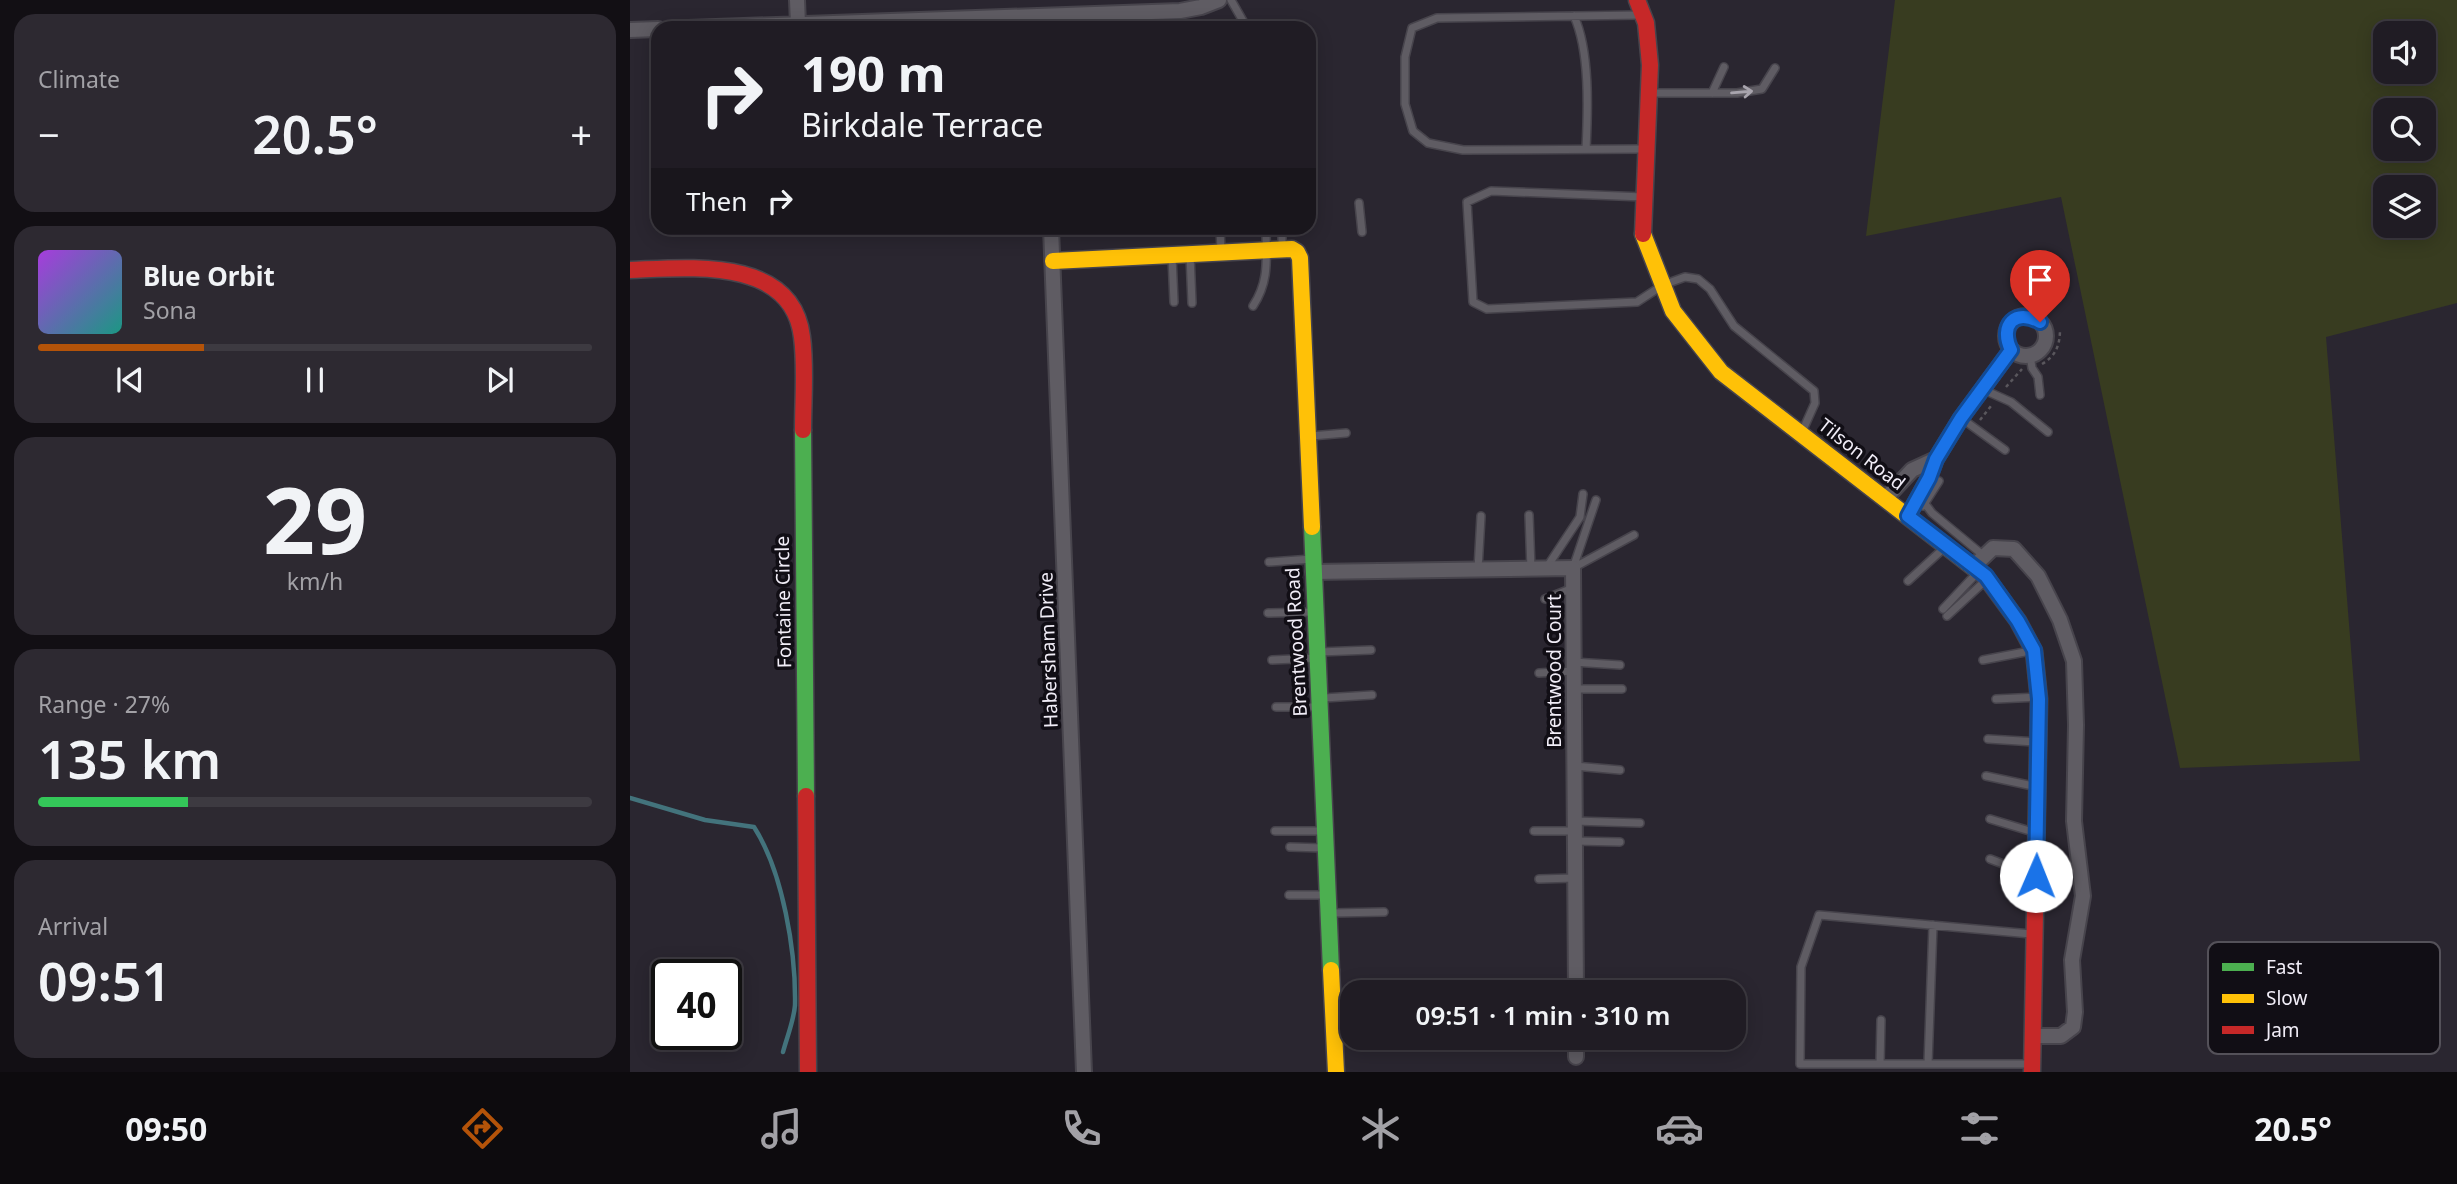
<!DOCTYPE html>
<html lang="en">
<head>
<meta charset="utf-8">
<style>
	:root { --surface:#201c24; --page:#2d2931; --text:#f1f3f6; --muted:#a2a1a6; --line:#3d3a41; --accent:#b45309 }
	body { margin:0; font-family:"Noto Sans",sans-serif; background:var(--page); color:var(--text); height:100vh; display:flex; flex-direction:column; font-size:26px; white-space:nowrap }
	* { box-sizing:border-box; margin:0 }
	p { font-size:23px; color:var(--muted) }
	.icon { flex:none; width:38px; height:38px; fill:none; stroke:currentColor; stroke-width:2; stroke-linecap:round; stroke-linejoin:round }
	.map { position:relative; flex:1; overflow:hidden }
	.side { display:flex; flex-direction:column; gap:14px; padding:14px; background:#120f14; width:630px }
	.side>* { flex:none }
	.hud { position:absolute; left:21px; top:21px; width:665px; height:214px; border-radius:21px; box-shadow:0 4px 18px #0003,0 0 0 2px var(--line); background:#201c24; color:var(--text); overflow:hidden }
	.tools { position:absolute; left:1743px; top:21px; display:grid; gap:14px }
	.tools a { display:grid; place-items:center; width:63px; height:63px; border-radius:14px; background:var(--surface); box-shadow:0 4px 18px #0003,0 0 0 2px var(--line); font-size:35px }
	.speed { position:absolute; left:21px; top:959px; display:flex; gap:14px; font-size:35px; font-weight:700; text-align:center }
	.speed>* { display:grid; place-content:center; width:91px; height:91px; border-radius:50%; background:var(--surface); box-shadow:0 4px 18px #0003,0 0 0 2px var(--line); line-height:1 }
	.speed .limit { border:4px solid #111; border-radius:10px; background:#fff; color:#111 }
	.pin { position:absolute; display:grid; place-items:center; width:60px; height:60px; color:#fff; margin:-72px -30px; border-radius:50% 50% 50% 0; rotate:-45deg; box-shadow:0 0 7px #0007 }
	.pin .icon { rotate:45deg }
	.me { position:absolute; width:77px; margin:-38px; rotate:1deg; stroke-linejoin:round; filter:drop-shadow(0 0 5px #0008) }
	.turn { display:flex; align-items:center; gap:24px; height:147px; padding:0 35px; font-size:32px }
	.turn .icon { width:91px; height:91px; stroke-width:2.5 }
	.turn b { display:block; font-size:49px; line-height:60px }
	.then { display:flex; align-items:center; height:66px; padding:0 35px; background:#0003; gap:14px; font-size:26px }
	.big { font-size:52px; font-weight:600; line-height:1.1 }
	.side .tile { flex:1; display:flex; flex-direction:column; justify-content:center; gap:10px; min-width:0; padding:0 24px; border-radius:21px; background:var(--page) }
	.side .dial { align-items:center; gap:0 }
	.dial b { font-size:91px; line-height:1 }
	.song { display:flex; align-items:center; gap:21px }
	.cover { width:84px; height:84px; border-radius:10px; background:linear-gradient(135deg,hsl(280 70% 55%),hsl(170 70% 35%)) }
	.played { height:7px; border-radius:4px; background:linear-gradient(90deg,var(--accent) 30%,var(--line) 30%) }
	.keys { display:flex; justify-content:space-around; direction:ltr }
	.heat { display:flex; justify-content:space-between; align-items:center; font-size:38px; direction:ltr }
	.charge { height:10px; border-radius:5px; background:linear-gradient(90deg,#34c759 27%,var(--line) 0) }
	.trip { position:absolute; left:710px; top:980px; width:406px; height:70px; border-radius:21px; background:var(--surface); box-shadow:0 4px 18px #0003,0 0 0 2px var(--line); font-weight:600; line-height:70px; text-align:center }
	.dock { display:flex; height:112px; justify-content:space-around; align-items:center; background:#0d0b0e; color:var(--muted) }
	.dock .icon { width:49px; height:49px }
	.dock .on { color:var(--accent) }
	.dock b { font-size:32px; color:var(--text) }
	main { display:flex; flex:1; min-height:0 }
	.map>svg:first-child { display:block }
	.green { fill:#383c20; fill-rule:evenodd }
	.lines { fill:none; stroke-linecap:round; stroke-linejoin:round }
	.stream { stroke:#43737c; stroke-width:4.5 }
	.lane-casing { stroke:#47444c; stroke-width:10 }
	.street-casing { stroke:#47444c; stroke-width:18 }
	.fast-casing { stroke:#47444c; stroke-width:19 }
	.slow-casing { stroke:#47444c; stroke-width:19 }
	.jam-casing { stroke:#47444c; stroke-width:19 }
	.path { stroke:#5a575d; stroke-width:2.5; stroke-dasharray:3.5 3.5; stroke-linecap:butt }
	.lane { stroke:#5f5c63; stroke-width:7 }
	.street { stroke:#5f5c63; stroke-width:14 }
	.fast { stroke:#4caf50; stroke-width:16 }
	.slow { stroke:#ffc107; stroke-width:16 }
	.jam { stroke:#c62828; stroke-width:16 }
	.oneway { stroke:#a8a4ad }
	.route-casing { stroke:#114b97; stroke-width:18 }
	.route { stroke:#1a73e8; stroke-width:12 }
	.labels { text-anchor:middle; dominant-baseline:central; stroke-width:7; stroke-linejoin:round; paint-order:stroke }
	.street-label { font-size:19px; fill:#f1edf7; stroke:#110e15 }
	.key { fill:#110e15; stroke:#545159; stroke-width:2 }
	.key-label { font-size:19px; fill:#f1edf7 }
</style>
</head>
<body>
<main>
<section class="side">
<div class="tile"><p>Climate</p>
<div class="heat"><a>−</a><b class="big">20.5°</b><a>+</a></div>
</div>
<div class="tile">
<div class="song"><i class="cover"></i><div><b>Blue Orbit</b><p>Sona</p></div></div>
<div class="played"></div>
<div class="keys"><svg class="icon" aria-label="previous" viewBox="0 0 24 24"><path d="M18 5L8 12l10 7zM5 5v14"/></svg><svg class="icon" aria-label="pause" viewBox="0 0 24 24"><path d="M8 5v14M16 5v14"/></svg><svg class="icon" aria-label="next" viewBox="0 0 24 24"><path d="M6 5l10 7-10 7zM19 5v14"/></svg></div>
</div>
<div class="tile dial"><b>29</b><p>km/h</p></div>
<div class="tile"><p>Range · 27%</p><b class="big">135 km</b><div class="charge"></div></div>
<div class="tile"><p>Arrival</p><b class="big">09:51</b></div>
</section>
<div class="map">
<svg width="1827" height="1072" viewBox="0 0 1827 1072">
	<rect width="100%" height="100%" fill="#2a2630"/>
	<path class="green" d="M1265,0H1827V303L1696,337L1730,761L1550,768L1431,197L1236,236ZM1755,33H1794V72H1755ZM1755,110H1794V149H1755ZM1755,187H1794V226H1755Z"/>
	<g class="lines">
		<path class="stream" d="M0,798L75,820L124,827C153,872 166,952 165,1005C164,1020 157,1037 153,1052"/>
		<g class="lane-casing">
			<path id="lane" d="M601,0L617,28
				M1010,15L807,18L782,28L775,57V104L783,131L798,143L833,150L1012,149
				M944,16C960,51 958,110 956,149
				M1020,93H1107L1132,89L1145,68
				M1082,93L1094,67
				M1014,197L861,191L837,202L843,302L857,309L1007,302L1033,285L1055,277L1068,279L1080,289L1104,326L1184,391L1185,403L1172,432
				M729,203L732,232
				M590,228L591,251
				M652,248V228
				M560,255L562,303
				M542,257L544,302
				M623,306C640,280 636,258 636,228
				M1400,355L1402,368L1408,377L1410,395
				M1352,389L1381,402L1418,432
				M1331,418L1375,450
				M681,436L716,433
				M1296,505L1302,513L1354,556
				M1293,506L1309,481
				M899,515L901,569
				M639,562L682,559
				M917,567L950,517L953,494
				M943,568L966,500
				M943,568L1004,535
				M848,569L851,516
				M1278,581L1313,549
				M915,599L943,588
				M1313,609L1346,574
				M638,613L684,612
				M1317,616L1355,581
				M689,652L741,650
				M642,660L687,658
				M1353,660L1400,651
				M943,662L990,665
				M909,673L943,671
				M944,689H992
				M694,698L742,695
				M1366,699L1407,697
				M646,707H687
				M1358,739L1406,742
				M944,766L990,770
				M1356,776L1403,786
				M1360,819L1403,832
				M944,821L1010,823
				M645,831H692
				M904,831H945
				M945,841L990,842
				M660,847L693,848
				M1360,859L1402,875
				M909,879L945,878
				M659,895H695
				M702,913L754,912
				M1250,1064L1251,1020
				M1298,1064L1303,925
				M1399,1064H1170L1171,967L1189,915L1401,934"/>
		</g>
		<g class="street-casing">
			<path id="street" d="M167,0L168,24
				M58,28L550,11L571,7L589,0
				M0,30L28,29
				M421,228L454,1072
				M1376 336a20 20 0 1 1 40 0a20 20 0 1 1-40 0Z
				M1255,499L1282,470L1306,459
				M1278,516L1299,478L1306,459L1331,418L1381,350
				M1343,567L1363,548L1384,549L1408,576L1430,620L1444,661L1446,725L1444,821L1453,896L1442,960L1445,1012L1443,1027L1431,1036H1403
				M683,572L943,568L946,992
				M946,1038V1057"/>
		</g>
		<g class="fast-casing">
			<path id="fast" d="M173,430L176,796
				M682,527L701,970"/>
		</g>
		<g class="slow-casing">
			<path id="slow" d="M1013,234L1043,311L1091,372L1348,571
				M423,261L662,249L667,252L670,258L682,527
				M701,970L706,1072"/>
		</g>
		<g class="jam-casing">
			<path id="jam" d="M1007,0L1016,23L1020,65L1013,234
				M0,270C59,268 162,256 172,337C176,367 173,400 173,430
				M1348,571L1355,576L1388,621L1404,651L1409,699L1402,1072
				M176,796L178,1072"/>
		</g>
		<path class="path" d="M1412,364C1426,356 1430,345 1430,329
			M1376,387L1392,369
			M1350,420L1361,406"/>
		<use href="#lane" class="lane"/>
		<use href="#street" class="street"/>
		<use href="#fast" class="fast"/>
		<use href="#slow" class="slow"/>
		<use href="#jam" class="jam"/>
	</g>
	<defs><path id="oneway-shaft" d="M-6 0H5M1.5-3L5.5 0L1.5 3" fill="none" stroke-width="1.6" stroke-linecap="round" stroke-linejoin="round" transform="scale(1.75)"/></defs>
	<use class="oneway" href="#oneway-shaft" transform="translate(1112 92) rotate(-5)"/>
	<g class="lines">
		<g class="route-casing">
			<path id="route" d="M1406,876L1409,699L1404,650L1388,621L1356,576L1278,516L1299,478L1306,459L1331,418L1381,350C1369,325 1385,308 1410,322"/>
		</g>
		<use href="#route" class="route"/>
	</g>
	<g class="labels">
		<g class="street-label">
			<text transform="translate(1232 454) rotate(38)">Tilson Road</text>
			<text transform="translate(153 602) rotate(-91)">Fontaine Circle</text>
			<text transform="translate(666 642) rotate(-93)">Brentwood Road</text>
			<text transform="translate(418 650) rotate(-92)">Habersham Drive</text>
			<text transform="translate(924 671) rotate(-90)">Brentwood Court</text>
		</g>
	</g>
	<rect x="1578" y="942" width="232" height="112" rx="10" class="key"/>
	<rect x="1592" y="963" width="32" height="8" fill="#4caf50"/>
	<rect x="1592" y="994" width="32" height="9" fill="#ffc107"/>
	<rect x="1592" y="1026" width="32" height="8" fill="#c62828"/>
	<g class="key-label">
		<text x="1636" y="974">Fast</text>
		<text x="1636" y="1005">Slow</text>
		<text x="1636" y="1037">Jam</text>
	</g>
</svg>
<div class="tools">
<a><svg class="icon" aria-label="sound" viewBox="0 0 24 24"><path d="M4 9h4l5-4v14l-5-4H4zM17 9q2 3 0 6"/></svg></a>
<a><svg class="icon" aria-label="search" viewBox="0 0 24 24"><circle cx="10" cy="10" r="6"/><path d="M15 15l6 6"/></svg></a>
<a><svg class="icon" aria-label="layers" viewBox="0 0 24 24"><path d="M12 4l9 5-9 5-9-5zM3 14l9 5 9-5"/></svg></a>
</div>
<div class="speed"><div class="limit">40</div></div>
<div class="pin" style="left:1410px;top:322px;background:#d93025"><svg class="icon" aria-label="arrive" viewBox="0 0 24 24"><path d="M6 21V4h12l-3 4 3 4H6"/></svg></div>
<svg class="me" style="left:1406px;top:876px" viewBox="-20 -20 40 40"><circle r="19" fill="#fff"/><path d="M0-13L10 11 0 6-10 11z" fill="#1a73e8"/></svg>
<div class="trip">09:51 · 1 min · 310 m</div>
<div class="hud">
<div class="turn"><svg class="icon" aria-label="right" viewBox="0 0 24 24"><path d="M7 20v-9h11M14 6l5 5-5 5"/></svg><div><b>190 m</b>Birkdale Terrace</div></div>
<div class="then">Then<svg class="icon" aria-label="right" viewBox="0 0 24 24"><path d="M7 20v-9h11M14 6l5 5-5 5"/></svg></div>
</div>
</div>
</main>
<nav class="dock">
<b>09:50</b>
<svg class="icon on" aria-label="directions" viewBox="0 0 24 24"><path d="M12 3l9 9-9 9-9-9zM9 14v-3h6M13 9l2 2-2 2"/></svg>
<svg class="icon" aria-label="music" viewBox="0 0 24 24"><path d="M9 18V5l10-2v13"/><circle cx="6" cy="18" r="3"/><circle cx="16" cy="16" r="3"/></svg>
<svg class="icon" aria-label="phone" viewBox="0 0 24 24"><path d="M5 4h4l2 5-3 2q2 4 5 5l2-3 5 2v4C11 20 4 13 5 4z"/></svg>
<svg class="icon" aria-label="climate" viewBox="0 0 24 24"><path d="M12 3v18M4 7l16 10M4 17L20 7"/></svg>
<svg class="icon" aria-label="car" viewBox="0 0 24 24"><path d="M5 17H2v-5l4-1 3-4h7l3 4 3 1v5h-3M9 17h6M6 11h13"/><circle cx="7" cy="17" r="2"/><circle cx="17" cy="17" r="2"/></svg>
<svg class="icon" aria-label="filters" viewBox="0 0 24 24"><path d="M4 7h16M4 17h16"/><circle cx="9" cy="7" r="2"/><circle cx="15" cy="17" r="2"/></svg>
<b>20.5°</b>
</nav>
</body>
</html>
